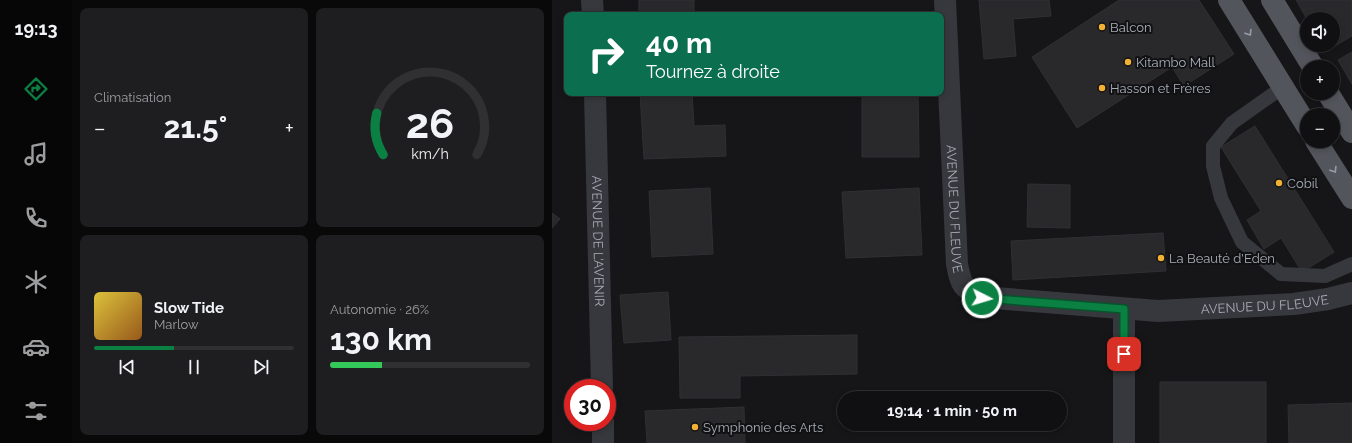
<!DOCTYPE html>
<html lang="fr">
<head>
<meta charset="utf-8">
<style>
	:root { --surface:#101012; --page:#1e1e20; --text:#f1f3f6; --muted:#9c9d9f; --line:#303032; --accent:#0b8043 }
	body { margin:0; font-family:Raleway,sans-serif; background:var(--page); color:var(--text); height:100vh; display:flex; flex-direction:column; font-size:15px; white-space:nowrap }
	* { box-sizing:border-box; margin:0 }
	p { font-size:13px; color:var(--muted) }
	.icon { flex:none; width:22px; height:22px; fill:none; stroke:currentColor; stroke-width:2; stroke-linecap:round; stroke-linejoin:round }
	.map { position:relative; flex:1; overflow:hidden }
	.drawer { display:flex; flex-direction:column; gap:8px; padding:8px; background:#09090a; width:480px }
	.drawer>* { flex:none }
	.banner { position:absolute; left:12px; top:12px; width:380px; height:84px; border-radius:8px; box-shadow:0 2px 6px #0003,0 0 0 1px var(--line); background:#0b6e4f; color:#fff; overflow:hidden }
	.controls { position:absolute; left:748px; top:12px; display:grid; gap:8px }
	.controls a { display:grid; place-items:center; width:40px; height:40px; border-radius:50%; background:var(--surface); box-shadow:0 2px 6px #0003,0 0 0 1px var(--line); font-size:20px }
	.speed { position:absolute; left:12px; top:379px; display:flex; gap:8px; font-size:20px; font-weight:700; text-align:center }
	.speed>* { display:grid; place-content:center; width:52px; height:52px; border-radius:50%; background:var(--surface); box-shadow:0 2px 6px #0003,0 0 0 1px var(--line); line-height:1 }
	.speed .limit { border:6px solid #d22; background:#fff; color:#111 }
	.pin { position:absolute; display:grid; place-items:center; width:34px; height:34px; color:#fff; margin:-17px; border-radius:8px; box-shadow:0 2px 6px #0006 }
	.me { position:absolute; width:44px; margin:-22px; rotate:95deg; stroke-linejoin:round; filter:drop-shadow(0 0 3px #0008) }
	.turn { display:flex; align-items:center; gap:14px; height:84px; padding:0 16px; font-size:18px }
	.turn .icon { width:52px; height:52px; stroke-width:2.5 }
	.turn b { display:block; font-size:28px; line-height:34px }
	.big { font-size:30px; font-weight:700; line-height:1.1 }
	.drawer .card { flex:1; display:flex; flex-direction:column; justify-content:center; gap:6px; min-width:0; padding:0 14px; border-radius:8px; background:var(--page) }
	.drawer .dial { align-items:center; gap:0 }
	.dial svg { height:104px; overflow:visible; fill:none; stroke:var(--line); stroke-width:7; stroke-linecap:round; text-anchor:middle }
	.dial text { fill:var(--text); stroke:none }
	.song { display:flex; align-items:center; gap:12px }
	.cover { width:48px; height:48px; border-radius:6px; background:linear-gradient(135deg,hsl(50 70% 55%),hsl(30 70% 35%)) }
	.played { height:4px; border-radius:2px; background:linear-gradient(90deg,var(--accent) 40%,var(--line) 40%) }
	.keys { display:flex; justify-content:space-around; direction:ltr }
	.heat { display:flex; justify-content:space-between; align-items:center; font-size:22px; direction:ltr }
	.charge { height:6px; border-radius:3px; background:linear-gradient(90deg,#34c759 26%,var(--line) 0) }
	.drawer .tiles { flex:1; display:grid; gap:8px; grid-template-columns:repeat(2,1fr) }
	.trip { position:absolute; left:285px; top:391px; width:230px; height:40px; border-radius:20px; background:var(--surface); box-shadow:0 2px 6px #0003,0 0 0 1px var(--line); font-weight:700; line-height:40px; text-align:center }
	main { display:flex; flex:1; min-height:0 }
	.dock { display:flex; flex-direction:column; width:72px; justify-content:space-around; align-items:center; background:#060607; color:var(--muted) }
	.dock .icon { width:28px; height:28px }
	.dock .selected { color:var(--accent) }
	.dock b { font-size:18px; color:var(--text) }
	.map>svg:first-child { display:block }
	.building { fill:#29292c; stroke:#303034 }
	.lines { fill:none; stroke-linecap:round; stroke-linejoin:round }
	.service { stroke:#37383d; stroke-width:14 }
	.minor { stroke:#37383d; stroke-width:22 }
	.primary { stroke:#53555c; stroke-width:22 }
	.oneway { stroke:#979ba6 }
	.route-casing { stroke:#07532c; stroke-width:10 }
	.route { stroke:#0b8043; stroke-width:7 }
	.poi-dot { fill:#f2b134; stroke:#111113; stroke-width:1.5 }
	.labels { text-anchor:middle; dominant-baseline:central; stroke-width:4; stroke-linejoin:round; paint-order:stroke }
	.poi-label { font-size:13px; fill:#a8adb8; stroke:#111113; text-anchor:start }
	.street-label { font-size:13px; fill:#a8adb8; stroke:#111113 }
</style>
</head>
<body>
<main>
<nav class="dock">
<b>19:13</b>
<svg class="icon selected" aria-label="directions" viewBox="0 0 24 24"><path d="M12 3l9 9-9 9-9-9zM9 14v-3h6M13 9l2 2-2 2"/></svg>
<svg class="icon" aria-label="music" viewBox="0 0 24 24"><path d="M9 18V5l10-2v13"/><circle cx="6" cy="18" r="3"/><circle cx="16" cy="16" r="3"/></svg>
<svg class="icon" aria-label="phone" viewBox="0 0 24 24"><path d="M5 4h4l2 5-3 2q2 4 5 5l2-3 5 2v4C11 20 4 13 5 4z"/></svg>
<svg class="icon" aria-label="climate" viewBox="0 0 24 24"><path d="M12 3v18M4 7l16 10M4 17L20 7"/></svg>
<svg class="icon" aria-label="car" viewBox="0 0 24 24"><path d="M5 17H2v-5l4-1 3-4h7l3 4 3 1v5h-3M9 17h6M6 11h13"/><circle cx="7" cy="17" r="2"/><circle cx="17" cy="17" r="2"/></svg>
<svg class="icon" aria-label="filters" viewBox="0 0 24 24"><path d="M4 7h16M4 17h16"/><circle cx="9" cy="7" r="2"/><circle cx="15" cy="17" r="2"/></svg>
</nav>
<section class="drawer">
<div class="tiles">
<div class="card"><p>Climatisation</p>
<div class="heat"><a>−</a><b class="big">21.5°</b><a>+</a></div>
</div>
<div class="card dial"><svg viewBox="0 0 100 80">
<path d="M14 69A42 42 0 1 1 86 69"/>
<path d="M14 69A42 42 0 0 1 9 37" stroke="#0b8043"/>
<text x="50" y="56" font-size="32" font-weight="700">26</text>
<text x="50" y="72" font-size="11">km/h</text>
</svg></div>
<div class="card">
<div class="song"><i class="cover"></i><div><b>Slow Tide</b><p>Marlow</p></div></div>
<div class="played"></div>
<div class="keys"><svg class="icon" aria-label="previous" viewBox="0 0 24 24"><path d="M18 5L8 12l10 7zM5 5v14"/></svg><svg class="icon" aria-label="pause" viewBox="0 0 24 24"><path d="M8 5v14M16 5v14"/></svg><svg class="icon" aria-label="next" viewBox="0 0 24 24"><path d="M6 5l10 7-10 7zM19 5v14"/></svg></div>
</div>
<div class="card"><p>Autonomie · 26%</p><b class="big">130 km</b><div class="charge"></div></div>
</div>
</section>
<div class="map">
<svg width="800" height="443" viewBox="0 0 800 443">
	<rect width="100%" height="100%" fill="#161618"/>
	<path class="building" d="M87,0H142V15H87Z
		M427,0H497L499,16L461,19L464,56L432,59Z
		M567,0H647L682,54L632,86L620,67L525,128L480,57Z
		M744,0H800V36L774,51L771,45H781V19H755Z
		M800,52V84L786,60Z
		M88,93H140L142,126L173,125L174,156L92,159Z
		M310,93H366L367,157H310Z
		M703,126L782,252L750,272L729,238L712,249L695,220L709,211L669,147Z
		M476,184L518,185V228L475,227Z
		M158,188L161,254L100,257L97,191Z
		M367,188L370,255L294,258L290,192Z
		M0,213L8,219L0,228Z
		M611,233L614,271L461,280L459,241Z
		M116,292L119,340L72,343L68,295Z
		M305,335V374L188,376V398H128L127,337Z
		M608,382H714V443H608Z
		M800,403V443H737L736,405Z
		M192,407L193,443H95L93,411Z"/>
	<g class="lines">
		<path class="service" d="M731,87L680,123L661,146V166L669,198L690,242L729,274L773,276L800,264"/>
		<g class="minor">
			<path d="M40,0L41,15"/>
			<path id="s1" d="M393,0L405,264C409,285 410,288 430,297L606,311L742,304L776,299L800,293"/>
			<path id="s2" d="M43,93L50,388"/>
			<path d="M572,309V443"/>
			<path d="M51,422V443"/>
		</g>
		<path class="primary" d="M677,0L755,126
			M720,0L761,67
			M776,93L800,132
			M764,141L800,198"/>
	</g>
	<defs><path id="oneway-chevron" d="M-2-3.5L2.5 0L-2 3.5" fill="none" stroke-width="1.6" stroke-linecap="round" stroke-linejoin="round"/></defs>
	<g class="oneway">
		<use href="#oneway-chevron" transform="translate(697 33) rotate(58)"/>
		<use href="#oneway-chevron" transform="translate(782 170) rotate(58)"/>
	</g>
	<g class="lines">
		<g class="route-casing">
			<path id="route" d="M430,298L572,309V354"/>
		</g>
		<use href="#route" class="route"/>
	</g>
	<g class="poi-dot">
		<circle cx="550" cy="27" r="4"/>
		<circle cx="576" cy="62" r="4"/>
		<circle cx="550" cy="88" r="4"/>
		<circle cx="727" cy="183" r="4"/>
		<circle cx="609" cy="258" r="4"/>
		<circle cx="143" cy="427" r="4"/>
	</g>
	<g class="labels">
		<g class="poi-label">
			<text x="558" y="27">Balcon</text>
			<text x="584" y="62">Kitambo Mall</text>
			<text x="558" y="88">Hasson et Frères</text>
			<text x="735" y="183">Cobil</text>
			<text x="617" y="258">La Beauté d'Eden</text>
			<text x="151" y="427">Symphonie des Arts</text>
		</g>
		<g class="street-label">
			<text stroke="none"><textPath href="#s1" startOffset="209">AVENUE DU FLEUVE</textPath></text>
			<text stroke="none"><textPath href="#s2" startOffset="148">AVENUE DE L'AVENIR</textPath></text>
			<text stroke="none"><textPath href="#s1" startOffset="592">AVENUE DU FLEUVE</textPath></text>
		</g>
	</g>
</svg>
<div class="controls">
<a><svg class="icon" aria-label="sound" viewBox="0 0 24 24"><path d="M4 9h4l5-4v14l-5-4H4zM17 9q2 3 0 6"/></svg></a>
<a>+</a>
<a>−</a>
</div>
<div class="speed"><div class="limit">30</div></div>
<div class="pin" style="left:572px;top:354px;background:#d93025"><svg class="icon" aria-label="arrive" viewBox="0 0 24 24"><path d="M6 21V4h12l-3 4 3 4H6"/></svg></div>
<svg class="me" style="left:430px;top:298px" viewBox="-20 -20 40 40"><circle r="17" fill="#0b8043" stroke="#fff" stroke-width="3"/><path d="M0-11L8 9 0 5-8 9z" fill="#fff"/></svg>
<div class="trip">19:14 · 1 min · 50 m</div>
<div class="banner">
<div class="turn"><svg class="icon" aria-label="right" viewBox="0 0 24 24"><path d="M7 20v-9h11M14 6l5 5-5 5"/></svg><div><b>40 m</b>Tournez à droite</div></div>
</div>
</div>
</main>
</body>
</html>
